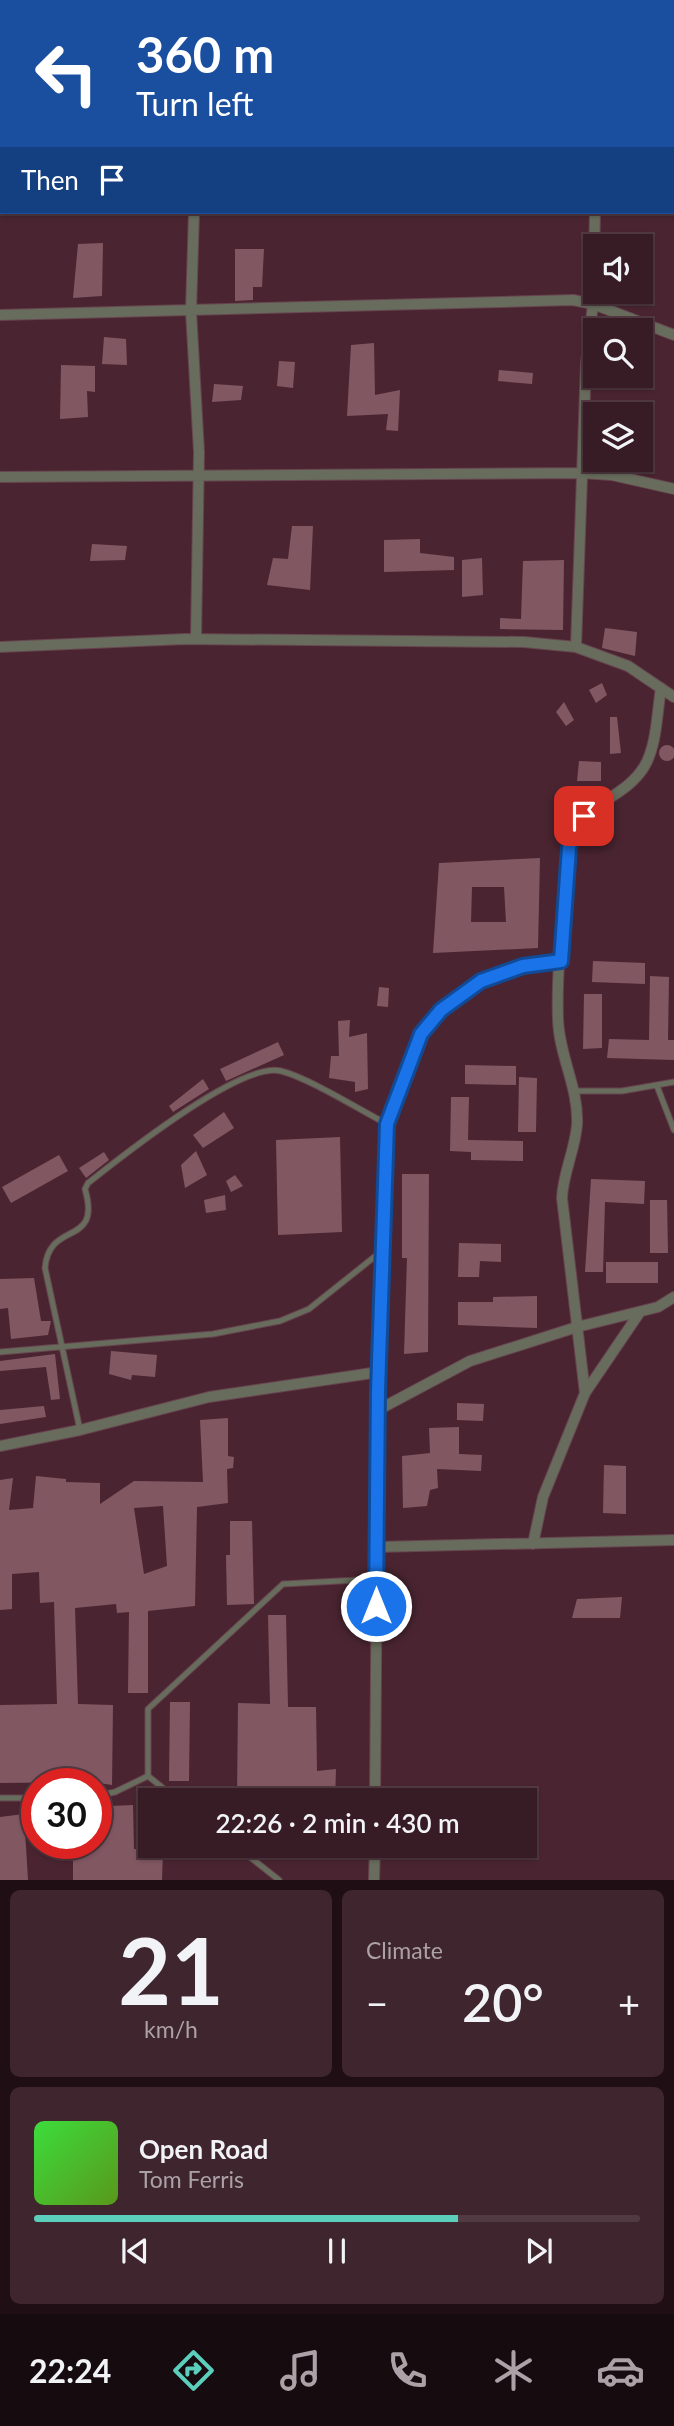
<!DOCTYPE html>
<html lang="en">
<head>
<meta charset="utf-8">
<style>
	:root { --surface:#381c25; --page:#3f252d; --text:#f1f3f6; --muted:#aba1a7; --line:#523a42; --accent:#5bcebc }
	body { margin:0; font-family:Lato,sans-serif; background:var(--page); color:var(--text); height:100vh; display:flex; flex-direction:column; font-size:26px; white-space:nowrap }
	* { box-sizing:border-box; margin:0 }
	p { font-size:23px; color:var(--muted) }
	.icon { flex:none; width:38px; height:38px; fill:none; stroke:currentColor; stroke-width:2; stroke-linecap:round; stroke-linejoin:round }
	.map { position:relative; height:1880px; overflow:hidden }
	.side { display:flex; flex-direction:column; gap:10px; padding:10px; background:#1f0f14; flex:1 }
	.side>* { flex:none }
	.hud { position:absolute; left:0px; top:0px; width:676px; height:214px; box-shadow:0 2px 5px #0004,0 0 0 2px var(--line); background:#1a4fa0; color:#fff; overflow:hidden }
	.fabs { position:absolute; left:583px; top:234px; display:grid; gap:14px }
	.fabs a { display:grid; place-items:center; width:70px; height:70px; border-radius:0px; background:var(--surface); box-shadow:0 2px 5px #0004,0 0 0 2px var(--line); font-size:35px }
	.speed { position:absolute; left:21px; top:1768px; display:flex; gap:14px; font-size:35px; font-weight:700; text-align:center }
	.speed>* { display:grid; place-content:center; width:91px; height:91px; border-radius:50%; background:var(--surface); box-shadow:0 2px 5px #0004,0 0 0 2px var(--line); line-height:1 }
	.speed .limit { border:10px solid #d22; background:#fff; color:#111 }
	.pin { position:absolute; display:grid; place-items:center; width:60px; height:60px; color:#fff; margin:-30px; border-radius:14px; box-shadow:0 4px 10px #0006 }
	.me { position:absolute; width:77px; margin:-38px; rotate:0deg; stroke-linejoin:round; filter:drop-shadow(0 0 5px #0008) }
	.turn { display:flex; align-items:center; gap:24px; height:147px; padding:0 21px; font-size:32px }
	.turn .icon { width:91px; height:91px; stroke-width:2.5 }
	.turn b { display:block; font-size:49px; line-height:60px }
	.then { display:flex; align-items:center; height:66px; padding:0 21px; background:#0003; gap:14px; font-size:26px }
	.big { font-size:52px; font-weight:600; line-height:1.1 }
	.side .widget { flex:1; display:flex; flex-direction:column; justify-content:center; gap:10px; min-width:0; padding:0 24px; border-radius:10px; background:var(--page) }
	.side .dial { align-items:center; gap:0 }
	.dial b { font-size:91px; line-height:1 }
	.song { display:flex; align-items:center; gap:21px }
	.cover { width:84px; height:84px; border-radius:10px; background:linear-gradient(135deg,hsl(120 70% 55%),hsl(90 70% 35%)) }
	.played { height:7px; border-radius:4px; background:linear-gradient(90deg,var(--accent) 70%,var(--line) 70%) }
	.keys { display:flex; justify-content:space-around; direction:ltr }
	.heat { display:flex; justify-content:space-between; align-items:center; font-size:38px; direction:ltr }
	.side .tiles { flex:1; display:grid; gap:10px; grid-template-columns:1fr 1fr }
	.widget:last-child { grid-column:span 2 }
	.trip { position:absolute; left:138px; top:1788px; width:399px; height:70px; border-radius:0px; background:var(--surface); box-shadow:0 2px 5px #0004,0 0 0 2px var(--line); font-weight:600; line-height:70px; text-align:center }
	.tab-bar { display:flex; height:112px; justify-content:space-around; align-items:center; background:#160b0f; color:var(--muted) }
	.tab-bar .icon { width:49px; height:49px }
	.tab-bar .selected { color:var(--accent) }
	.tab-bar b { font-size:32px; color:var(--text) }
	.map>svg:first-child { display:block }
	.building { fill:#815762; fill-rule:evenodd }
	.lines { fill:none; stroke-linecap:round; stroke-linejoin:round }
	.service-casing { stroke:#674550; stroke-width:7 }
	.minor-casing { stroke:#674550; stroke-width:12 }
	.service { stroke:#676c5c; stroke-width:5 }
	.minor { stroke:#676c5c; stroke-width:10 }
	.route-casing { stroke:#114b97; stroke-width:18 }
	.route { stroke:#1a73e8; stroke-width:12 }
</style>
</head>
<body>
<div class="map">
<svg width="674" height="1880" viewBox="0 0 674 1880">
	<rect width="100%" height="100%" fill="#4a2531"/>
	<path class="building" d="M103,243L102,296L73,298L78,244Z
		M235,249H264L262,287H253V300L235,301Z
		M104,337L126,339L127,365L102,364Z
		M374,343L375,395L400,390L398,431L386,430L388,414L347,416L351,345Z
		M279,361L295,362L293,388L277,386Z
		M61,365L95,366V392L87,391L88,417L60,419Z
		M499,370L533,373L532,384L498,381Z
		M214,384L243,386L241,400L212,402Z
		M292,526H313L310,590L267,585L273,558L288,559Z
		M420,539V553L454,557V570L384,572V540Z
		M92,544L127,546L125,560L90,561Z
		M482,558L483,595L462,597V560Z
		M564,560L563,630L500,629V618L521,619L523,561Z
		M605,628L637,632L635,656L602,648Z
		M602,683L607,695L596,703L589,690Z
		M564,702L574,720L566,726L556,712Z
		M610,717H617L621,753L610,754Z
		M659 753a8 8 0 1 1 16 0a8 8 0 1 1-16 0Z
		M579,761L601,762V781H577Z
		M540,858L538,948L433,953L439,863ZM472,887H504L506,922H471Z
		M593,961L645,963V984L592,982Z
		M650,976L669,977L668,1040H674V1060L607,1058L609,1039L649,1040Z
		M379,987L389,988L388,1007L377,1006Z
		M584,994H602V1048L583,1049Z
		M350,1020L349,1037L367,1033L368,1089L355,1092V1082L329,1078L331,1056H339L338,1021Z
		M278,1042L284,1055L226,1081L220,1069Z
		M465,1065L516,1066V1085L465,1084Z
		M519,1077L537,1078L536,1132H518Z
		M203,1079L209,1089L173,1112L169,1106Z
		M451,1097H469L468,1140L523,1141V1161L471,1160V1152L450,1151Z
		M224,1112L234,1128L203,1148L193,1135Z
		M340,1137L342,1232L278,1235L276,1140Z
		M196,1151L207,1175L185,1188L181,1165Z
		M104,1152L109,1160L86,1178L79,1168Z
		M59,1155L68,1171L11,1203L2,1187Z
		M402,1174H429L428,1352L404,1354L407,1258H402Z
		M235,1175L243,1186L231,1192L226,1181Z
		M591,1179L645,1181L644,1204L605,1202L603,1272H585Z
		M225,1195L226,1210L206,1213L204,1200Z
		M650,1200H667L668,1253H650Z
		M459,1243L501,1244V1262L480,1261L479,1277H458Z
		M606,1262H658V1283H606Z
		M34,1278L41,1321H51L48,1335L11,1339L8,1308L0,1309V1279Z
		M537,1296V1328L458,1325V1302H493V1297Z
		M111,1351L157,1355L155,1377L132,1375L131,1380L109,1374Z
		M55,1354L60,1399L51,1400L46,1367L0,1371V1361Z
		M457,1403L484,1404L483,1421L457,1420Z
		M44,1406L46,1417L0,1424V1410Z
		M228,1418V1456L234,1457L233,1468L227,1469L228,1503L197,1507L195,1606L148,1611V1693H128L129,1612L117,1613L116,1604L75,1608L78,1704L113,1705L112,1785L92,1782L0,1783V1705L57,1704L54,1602L40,1603L39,1572L12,1574V1609L0,1610V1480L13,1478L9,1510L33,1508L36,1476L66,1479V1482L100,1483V1504L134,1481L203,1482L200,1420ZM163,1506L167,1566L144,1574L134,1508Z
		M459,1427V1454L482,1455L481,1471L437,1469L438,1488L430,1490L427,1506L403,1508L402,1456L430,1453L429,1428Z
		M604,1465L626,1466V1514L603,1513Z
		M230,1521H252L254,1604L227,1605L226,1555H230Z
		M622,1597L620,1618H572L577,1599Z
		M268,1615H286L288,1707H316L317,1771L336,1769L335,1801H237L238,1703L270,1704Z
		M170,1702H190L189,1781H169Z
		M133,1805L134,1849L163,1850L162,1880H73V1861H69L68,1849H74L73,1843H96V1816H110V1806Z
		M24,1814L28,1880H0V1817Z"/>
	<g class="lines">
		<g class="service-casing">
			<path id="service" d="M657,1086L674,1130
				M574,1091H622L674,1082
				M0,1352L213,1334L280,1321L309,1309L383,1250
				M80,1430L45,1268C49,1219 102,1248 85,1189L88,1183C121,1157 241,1061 281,1071C309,1078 360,1110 387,1124
				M96,1796L115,1792L148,1776
				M0,1798H37
				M179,1801L148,1776V1709L283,1584L377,1579
				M236,1846L279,1880"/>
		</g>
		<g class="minor-casing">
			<path id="minor" d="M205,2V0
				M588,2V0
				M0,153L2,154
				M194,212L191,311L199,452L196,639
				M0,315L573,300L593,304L674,335
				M0,477L582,473L612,475L674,489
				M0,647L185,639L524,642L576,647L628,666L674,697
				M576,647L586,363L593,304L595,212
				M585,1393L562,1198C563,1173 575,1150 577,1125C579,1088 559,1056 558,1019C556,963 565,904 569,847C580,801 622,802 644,767C657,746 657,712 661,688
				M378,1410L470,1361L577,1327L658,1307L674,1297
				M0,1446L80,1430L209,1397L379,1372
				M533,1544L543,1497L585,1393L640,1312
				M377,1547L674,1540
				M375,1801L378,1410L387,1124L421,1034L441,1010L481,981L523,966L561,961
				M374,1880L375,1846"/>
		</g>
		<use href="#service" class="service"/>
		<use href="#minor" class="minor"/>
	</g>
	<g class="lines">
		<g class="route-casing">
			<path id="route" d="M376,1606L378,1391L387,1124L421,1034L441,1010L481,981L523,966L561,961L569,848L573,829L584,816"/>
		</g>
		<use href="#route" class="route"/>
	</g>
</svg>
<div class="fabs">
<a><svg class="icon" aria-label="sound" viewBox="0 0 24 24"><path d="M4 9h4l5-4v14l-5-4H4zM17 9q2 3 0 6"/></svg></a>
<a><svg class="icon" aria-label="search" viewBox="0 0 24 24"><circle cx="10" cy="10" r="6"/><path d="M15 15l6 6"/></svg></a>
<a><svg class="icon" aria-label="layers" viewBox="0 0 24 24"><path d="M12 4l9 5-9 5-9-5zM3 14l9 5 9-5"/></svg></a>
</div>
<div class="speed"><div class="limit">30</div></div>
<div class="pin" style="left:584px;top:816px;background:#d93025"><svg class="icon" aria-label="arrive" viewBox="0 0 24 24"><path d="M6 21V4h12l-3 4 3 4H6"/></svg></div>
<svg class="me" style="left:376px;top:1606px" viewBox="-20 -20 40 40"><circle r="17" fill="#1a73e8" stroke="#fff" stroke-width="3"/><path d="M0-11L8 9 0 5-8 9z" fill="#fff"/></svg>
<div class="trip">22:26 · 2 min · 430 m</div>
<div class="hud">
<div class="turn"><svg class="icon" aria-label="left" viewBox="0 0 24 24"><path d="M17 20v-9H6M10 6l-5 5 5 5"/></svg><div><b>360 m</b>Turn left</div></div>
<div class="then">Then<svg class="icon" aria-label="arrive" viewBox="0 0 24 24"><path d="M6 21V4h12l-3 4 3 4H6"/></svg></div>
</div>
</div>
<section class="side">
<div class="tiles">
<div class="widget dial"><b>21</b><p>km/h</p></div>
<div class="widget"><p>Climate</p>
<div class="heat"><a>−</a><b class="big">20°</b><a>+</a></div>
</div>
<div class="widget">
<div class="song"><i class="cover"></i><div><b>Open Road</b><p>Tom Ferris</p></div></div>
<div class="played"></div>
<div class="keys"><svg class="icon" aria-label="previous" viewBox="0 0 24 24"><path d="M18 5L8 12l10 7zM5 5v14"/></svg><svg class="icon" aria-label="pause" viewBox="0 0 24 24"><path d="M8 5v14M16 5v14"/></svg><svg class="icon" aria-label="next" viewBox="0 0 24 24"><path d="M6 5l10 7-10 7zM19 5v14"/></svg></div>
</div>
</div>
</section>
<nav class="tab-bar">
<b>22:24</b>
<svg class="icon selected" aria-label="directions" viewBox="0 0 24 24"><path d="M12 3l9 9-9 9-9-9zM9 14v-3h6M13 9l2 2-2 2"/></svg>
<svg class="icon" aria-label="music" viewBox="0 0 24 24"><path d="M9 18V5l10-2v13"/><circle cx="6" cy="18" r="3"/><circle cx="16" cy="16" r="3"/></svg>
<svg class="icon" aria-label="phone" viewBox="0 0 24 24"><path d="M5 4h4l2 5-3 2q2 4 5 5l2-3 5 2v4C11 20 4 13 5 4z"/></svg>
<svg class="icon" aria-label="climate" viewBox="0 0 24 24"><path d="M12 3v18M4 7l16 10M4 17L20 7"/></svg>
<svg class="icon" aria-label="car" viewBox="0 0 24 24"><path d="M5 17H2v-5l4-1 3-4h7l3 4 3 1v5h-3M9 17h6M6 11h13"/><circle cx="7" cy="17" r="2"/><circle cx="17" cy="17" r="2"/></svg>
</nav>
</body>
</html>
